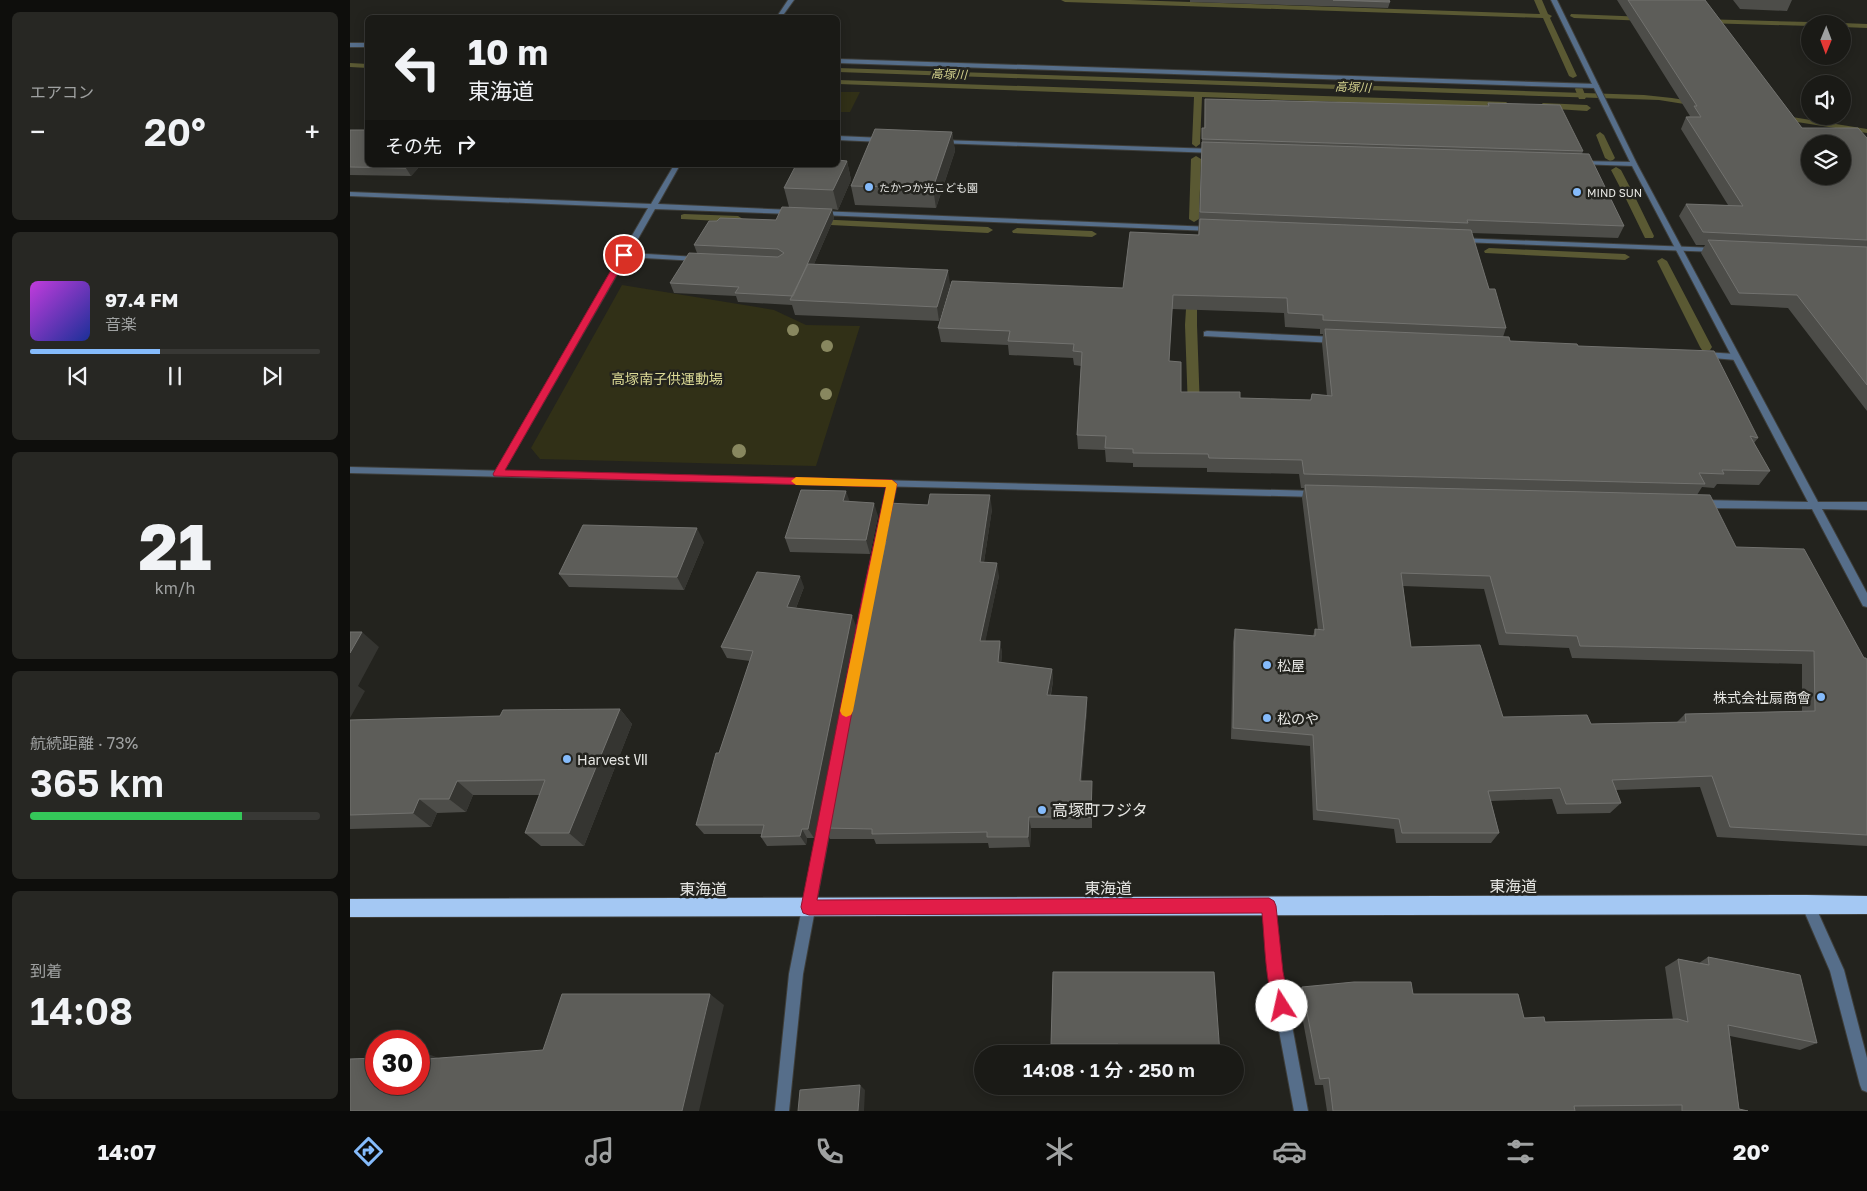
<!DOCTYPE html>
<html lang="ja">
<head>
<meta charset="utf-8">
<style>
	:root { --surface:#1a1a16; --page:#272723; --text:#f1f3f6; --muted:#9fa1a1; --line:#383835; --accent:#85bbfb }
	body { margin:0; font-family:"Golos Text","Noto Sans JP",sans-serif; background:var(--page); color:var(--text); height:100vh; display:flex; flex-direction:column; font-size:19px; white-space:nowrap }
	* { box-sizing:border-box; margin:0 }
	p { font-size:16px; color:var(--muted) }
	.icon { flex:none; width:28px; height:28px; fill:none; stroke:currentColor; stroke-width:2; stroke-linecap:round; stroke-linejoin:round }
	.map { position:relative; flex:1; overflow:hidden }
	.details { display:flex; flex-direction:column; gap:12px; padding:12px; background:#0e0e0c; width:350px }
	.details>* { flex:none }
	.banner { position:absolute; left:15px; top:15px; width:475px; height:152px; border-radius:8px; box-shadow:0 2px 12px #0003,0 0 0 1px var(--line); background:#1a1a16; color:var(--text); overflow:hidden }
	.needle { width:32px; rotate:181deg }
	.controls { position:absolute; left:1451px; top:15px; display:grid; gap:10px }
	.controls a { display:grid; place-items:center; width:50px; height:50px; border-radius:50%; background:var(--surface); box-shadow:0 2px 12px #0003,0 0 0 1px var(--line); font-size:25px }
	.speed { position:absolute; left:15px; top:1030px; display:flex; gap:10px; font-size:25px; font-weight:700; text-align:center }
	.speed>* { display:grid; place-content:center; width:65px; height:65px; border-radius:50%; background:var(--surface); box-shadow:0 2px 12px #0003,0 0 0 1px var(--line); line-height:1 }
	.speed .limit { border:8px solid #d22; background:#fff; color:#111 }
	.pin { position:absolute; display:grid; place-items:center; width:42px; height:42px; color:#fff; margin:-21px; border:2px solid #fff; border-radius:50%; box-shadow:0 1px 5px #0007 }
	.me { position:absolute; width:55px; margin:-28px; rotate:350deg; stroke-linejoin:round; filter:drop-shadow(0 0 4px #0008) }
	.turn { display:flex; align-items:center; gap:18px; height:105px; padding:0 20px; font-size:22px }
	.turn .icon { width:65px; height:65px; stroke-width:2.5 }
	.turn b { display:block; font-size:35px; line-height:42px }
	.then { display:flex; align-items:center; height:48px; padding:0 20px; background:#0003; gap:10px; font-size:19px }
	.big { font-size:38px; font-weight:600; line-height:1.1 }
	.details .tile { flex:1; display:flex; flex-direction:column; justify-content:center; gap:8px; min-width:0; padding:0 18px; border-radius:8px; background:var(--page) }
	.details .dial { align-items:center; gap:0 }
	.dial b { font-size:65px; line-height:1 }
	.song { display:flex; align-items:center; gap:15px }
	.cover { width:60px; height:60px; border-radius:8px; background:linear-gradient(135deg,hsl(290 70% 55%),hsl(230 70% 35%)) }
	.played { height:5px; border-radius:2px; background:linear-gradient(90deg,var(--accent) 45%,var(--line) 45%) }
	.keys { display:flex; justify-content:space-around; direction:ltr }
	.heat { display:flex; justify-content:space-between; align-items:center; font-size:28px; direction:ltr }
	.charge { height:8px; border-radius:4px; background:linear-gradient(90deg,#34c759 73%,var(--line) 0) }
	.trip { position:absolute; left:624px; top:1045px; width:270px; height:50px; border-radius:25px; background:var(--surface); box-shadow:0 2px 12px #0003,0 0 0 1px var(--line); font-weight:600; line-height:50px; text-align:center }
	.dock { display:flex; height:80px; justify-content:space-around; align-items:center; background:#0a0a09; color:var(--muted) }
	.dock .icon { width:35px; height:35px }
	.dock .selected { color:var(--accent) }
	.dock b { font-size:22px; color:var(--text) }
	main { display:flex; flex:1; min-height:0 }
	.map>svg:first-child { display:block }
	.green { fill:#313017 }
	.water { fill:#5a5933 }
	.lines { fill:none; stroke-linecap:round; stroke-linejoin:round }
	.stream { fill:#5a5933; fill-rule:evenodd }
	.minor-casing { stroke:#3e3e3a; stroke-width:2 }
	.tertiary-casing { stroke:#3e3e3a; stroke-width:2 }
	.trunk-casing { stroke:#3e3e3a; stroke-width:2 }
	.minor { fill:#566e8a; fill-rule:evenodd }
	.tertiary { fill:#566e8a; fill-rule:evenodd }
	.trunk { fill:#a4c8f3; fill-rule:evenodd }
	.tree { fill:#88875f }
	.wall { fill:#4d4d49; fill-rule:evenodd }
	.shaded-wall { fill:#353531 }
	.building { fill:#5d5d59; stroke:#72726f; fill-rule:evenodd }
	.route { fill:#e11d48; stroke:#92132f }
	.slow { fill:#f59e0b }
	.poi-dot { fill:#85bbfb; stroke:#23231e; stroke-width:2 }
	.labels { text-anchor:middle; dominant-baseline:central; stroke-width:5; stroke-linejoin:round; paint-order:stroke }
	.far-poi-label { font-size:11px; fill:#e6e6e3; stroke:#23231e; text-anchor:start }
	.far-water-label { font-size:12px; font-style:italic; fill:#d0ce8b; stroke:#23231e }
	.park-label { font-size:14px; fill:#dad895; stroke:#23231e }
	.poi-label { font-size:14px; fill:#e6e6e3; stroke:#23231e; text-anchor:start }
	.near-poi-label { font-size:16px; fill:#e6e6e3; stroke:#23231e; text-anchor:start }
	.near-street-label { font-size:16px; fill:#e6e6e3; stroke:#23231e }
</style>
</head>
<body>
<main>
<section class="details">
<div class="tile"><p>エアコン</p>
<div class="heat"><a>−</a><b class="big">20°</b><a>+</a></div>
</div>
<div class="tile">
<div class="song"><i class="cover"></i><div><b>97.4 FM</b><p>音楽</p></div></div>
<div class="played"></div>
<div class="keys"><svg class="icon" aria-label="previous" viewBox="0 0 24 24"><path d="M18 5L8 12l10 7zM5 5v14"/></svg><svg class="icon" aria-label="pause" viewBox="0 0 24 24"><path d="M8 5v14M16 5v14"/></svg><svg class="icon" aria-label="next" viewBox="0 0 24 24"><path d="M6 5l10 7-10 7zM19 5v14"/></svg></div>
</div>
<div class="tile dial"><b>21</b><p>km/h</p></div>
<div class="tile"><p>航続距離 · 73%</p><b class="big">365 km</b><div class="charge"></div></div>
<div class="tile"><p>到着</p><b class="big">14:08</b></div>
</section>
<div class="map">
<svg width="1517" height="1111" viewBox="0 0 1517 1111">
	<rect width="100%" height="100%" fill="#23231e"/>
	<path class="green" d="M488,92H510L500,112H488Z
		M272,285L424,310L456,325L510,326L466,466L190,459L181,448Z"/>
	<path class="water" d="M488,68L1294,95L1322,98L1517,129V133L1309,100L488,72Z"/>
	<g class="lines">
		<path class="stream" d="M711,0H781L1190,14L1184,0H1192L1198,14L1202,16L1200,18L1227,76L1223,78L1219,76L1193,18L715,2Z
			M1221,14L1297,17L1301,19L1297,21L1224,18L1220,16Z
			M1350,19L1460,22L1464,24H1460V26L1353,23H1350Z
			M1492,23L1517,24V28L1492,27V24H1489Z
			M0,63L18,64V68L0,67Z
			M488,80L1156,102L1160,105L1156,108L852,97L850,144L846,147L842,144L844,97L488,84Z
			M1226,87H1232L1236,97L1235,99H1229L1225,89Z
			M1193,103L1237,105L1241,108L1237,111L1190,108L1189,106Z
			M1250,132L1254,135L1265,158L1263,160L1260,161L1255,158L1246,135Z
			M846,156L851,159L849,219L844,222L839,219L841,159Z
			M1266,167L1271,170L1283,193L1281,195H1275L1273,193L1261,170Z
			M1281,196L1286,199L1304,236L1303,238H1295L1294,236L1276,199Z
			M334,214L388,216L393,219L388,222L331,219V215Z
			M464,219L638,227L643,230L638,233L461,224L459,222Z
			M667,228L742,231L747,234L742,237L663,233L662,231Z
			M1139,248L1275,254L1280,257L1275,260L1135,253L1134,251Z
			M1312,258L1317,261L1362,347L1360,350H1352L1350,347L1307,261Z
			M842,290L847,293V325L850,409L844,413L838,409L835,325L837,293Z"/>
		<g class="minor-casing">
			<path id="minor" d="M438,0H444L431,18H426Z
				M0,43H18V47H0Z
				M488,59L1246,84L1249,86L1246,88L488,63Z
				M488,136L533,138L536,140L533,142L488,140Z
				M590,140L865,149L868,151L865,153L588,143L587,142Z
				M1230,161L1284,162L1287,164L1284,166L1228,164L1227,163Z
				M324,165H330L308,204L442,210L446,212L442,214L305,209L280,253L347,257L351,259L347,261L277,257L151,476H145L143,474L145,472L298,208L0,196V192L301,204Z
				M468,211L862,227L866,229L862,231L471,215L467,213Z
				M1108,238L1366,248L1370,250L1366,252L1111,242H1108Z
				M857,331L985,337L989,340L985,343L854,336V332Z
				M1354,352L1386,354L1390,357L1386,360L1351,357L1350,355Z
				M542,481L547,484L525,588L453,974L439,1111H425L439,974L515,588L537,484Z
				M1457,898L1462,899L1494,970L1517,1058V1092L1512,1090L1510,1085L1480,971L1451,904L1452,899Z
				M919,900L924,901L925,906L932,972L958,1111H944L918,972L913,906L914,901Z"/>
		</g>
		<g class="tertiary-casing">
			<path id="tertiary" d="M1201,0H1207L1287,164L1468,502H1517V510L1472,509L1517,593V607L1513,606L1462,509L1351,508L1346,504L1351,500L1458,502L1281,164Z
				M0,467L966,491L971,494L966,497L0,473Z"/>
		</g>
		<g class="trunk-casing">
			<path id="trunk" d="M1457,895L1517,896V914L0,917V899Z"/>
		</g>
		<use href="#minor" class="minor"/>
		<use href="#tertiary" class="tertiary"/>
		<use href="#trunk" class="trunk"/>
	</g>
	<g class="tree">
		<circle cx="443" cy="330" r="6"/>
		<circle cx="477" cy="346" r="6"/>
		<circle cx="476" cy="394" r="6"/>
		<circle cx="389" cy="451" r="7"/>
	</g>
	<path class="wall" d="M840,0H1039L1040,2L1038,8L840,2Z
		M1267,0H1355L1452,128L1517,138V411L1438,308L1381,305L1351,253L1355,245H1346L1329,216L1336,204L1378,205L1331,129L1336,117L1340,116Z
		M1383,0H1442L1437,11L1390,9Z
		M855,99L1137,106L1138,103L1233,151L1232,154L1274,226L1268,238L1121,233L1139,289L1156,328L1153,337L1160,341L1228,346L1408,438L1404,443L1420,471L1409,485L1367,484L1364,488L1352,487L1347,495L1386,547L1517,660V846L1367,837L1350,787L1266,790L1271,803L1260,813L1207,814L1202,799L1141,801L1149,833L1141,843H1046L1044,829L963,820L960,746L881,739L883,642L885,629L963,636L965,629L968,630L952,498L954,488H951L949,474L857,472V468L783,467V463L756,462L755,450L728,449L727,435L731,366L724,365L723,358L659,355L658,345L591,342L588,328L773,288L848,235L852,146V128H854ZM822,309L934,313L935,327L970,329V334H973L972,343L977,396L962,394L960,400L890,398L831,392L819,361ZM1053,586L1134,589L1149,645L1219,648L1222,658L1452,664V711L1335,714L1327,722L1241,724L1153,717L1061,647Z
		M0,130L18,165H71L61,176L0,175Z
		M602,132L605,151L586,208L505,205L501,186Z
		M497,161L501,180L488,210L482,209L484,218L464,264L600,284L589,321L445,315L442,305L388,302L386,296L324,293L320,283L347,253L344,245L367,221L426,220L439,207L434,188Z
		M500,502L528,516L520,554L440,552L435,538Z
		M642,509L634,562L649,576L635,641H650L652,654L651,663L702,669L703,681L701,695L737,709L731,781L742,792V828H681L680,847L639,848L638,843L526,844L524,839H480L474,828L519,615L533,551L530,541Z
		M354,542L334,590L219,587L209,574Z
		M454,587L446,608L506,626L464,838H457L456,845L417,846L411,837L412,834H354L346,825L369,753L400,661L377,658L371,647Z
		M270,709L282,724L234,846H191L175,833L190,795H123L116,812L87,813L81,827L0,829V720L150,716Z
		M1358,957L1467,1043L1450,1050L1380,1036L1389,1109L1398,1111H977L973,1085H965L948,995L952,987L1063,994L1195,1022L1323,1020L1315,967L1328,959L1349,963Z
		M703,972L870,1054H768L767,1051H702L701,1044Z"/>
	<path class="shaded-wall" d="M602,132L605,151L586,208L583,188Z
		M497,161L501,180L488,210L483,190Z
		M59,165H71L61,176L56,168Z
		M482,209L484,218L448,301L443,296Z
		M598,270L600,284L589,321L587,307Z
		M496,491L501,505L493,501Z
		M640,495L642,509L632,575L630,562Z
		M524,503L528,516L520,554L516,540Z
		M347,528L354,542L334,590L327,577Z
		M647,563L649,576L633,653L630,641Z
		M450,576L454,587L442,618L437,607Z
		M502,615L506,626L464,838L458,829Z
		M12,632L29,647L8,686L15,691L0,718V653Z
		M650,641L652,654L650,675L648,662Z
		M702,669L703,681L698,707L697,695Z
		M737,697V709L731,792L730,781Z
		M270,709L282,724L234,846L219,833Z
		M107,781L123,795L116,812L99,799Z
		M69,799L87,813L81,827L63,813Z
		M679,817L681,828L680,847L678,837Z
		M452,829L457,838L456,845L450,836Z
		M360,994L374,1005L349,1111H332Z
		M78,1054L102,1063L77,1059Z
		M510,1085L515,1090L514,1111H508Z"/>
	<path class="building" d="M983,0H1039L1040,2Z
		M1278,0H1355L1452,128H1508L1517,138V240L1353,232L1336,204L1393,206L1336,117H1351L1344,106H1347ZM1460,144H1492V176H1460Z
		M855,99L1139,106L1138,103L1210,105L1233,151L852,139V128H855Z
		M525,129L602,132L583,188L501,186Z
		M0,130H18V165H59L56,168L0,167Z
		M852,142L1239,154L1274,226L1117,220L1118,223L850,212Z
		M488,160L497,161L483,190L434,188L446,165H488Z
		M432,207L482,209L443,296L385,293L389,287L320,283L339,253L428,257L434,253L428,249L344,245L359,221H367L370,218L426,220Z
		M850,219L1121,230L1139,289H1145L1156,328L973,320V315L938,313L937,298L823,295L819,361L831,362V392H890V398L961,400L962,394L982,396L975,329L1159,337L1160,341L1227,344L1228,346L1364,351L1408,438L1400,436L1420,471L1372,470L1374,474L1349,473L1355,484L954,474L952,460L859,458L858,454L783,453V449L755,448L756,436L727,435L732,352L723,351L724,344L658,341L660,331L588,328L602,281L773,288L780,232L849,235Z
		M1358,240L1517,247V385L1447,295L1389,293Z
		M458,264L598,270L587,307L440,300Z
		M955,485L1360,495L1386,547L1454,549L1514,658H1516L1517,660V835L1380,827L1362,776L1262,780L1271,803L1216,804L1210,788L1138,791L1149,833H1052L1049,819L967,810L963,735L883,728L885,629L965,636V629L974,630ZM1051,573L1140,576L1156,633L1227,636L1230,646L1464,651L1465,711L1335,714L1336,722L1241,724L1237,715L1153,717L1130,645L1061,647Z
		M451,490L496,491L493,501L524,503L516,540L435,538Z
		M580,494L640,495L630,562L647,563L630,641H650L648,662L702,669L697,695L737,697L730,781H742L741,817H679L678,837H637V832L522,834V829L474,828L515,614L519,615L536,541H530L538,503L578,505Z
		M233,525L347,528L327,577L209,574Z
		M407,572L450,576L437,607L502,615L458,829H452L450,836L411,837L414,825H346L366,753H369L403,651L371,647Z
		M0,632H12L0,653Z
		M270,709L219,833H175L195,780L107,781L99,799H69L63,813L0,815V720L150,716L153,710Z
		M1358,957L1450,975L1467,1043L1378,1025L1389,1109L1398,1111H1332V1105L1224,1106L1225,1111H983L979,1078L970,1079L952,987L1004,982H1061L1063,994H1168L1174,1018L1194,1017L1195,1022L1328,1019L1338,1022L1328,959L1359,965Z
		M703,972H864L870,1054H768V1044H701Z
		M212,994H360L332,1111H0V1059L26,1058V1084H69V1054H78L77,1059L193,1050Z
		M510,1085L508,1111H448L450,1090Z"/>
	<path class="route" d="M271,253L278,255L155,470L542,480L547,484L525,588L467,900L919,898L924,901L926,906L933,972L940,1006L937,1012L932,1014L926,1012C915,984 915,943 912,913L459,915L453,913L451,907L514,588L536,487L144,476L143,474Z"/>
	<path class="slow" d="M446,477L542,480L547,484L503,711L501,715L496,717L492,715L490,711L536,487L446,485L441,481Z"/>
	<g class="poi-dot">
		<circle cx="519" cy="187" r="5"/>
		<circle cx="1227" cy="192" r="5"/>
		<circle cx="917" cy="665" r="5"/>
		<circle cx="1471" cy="697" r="5"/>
		<circle cx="917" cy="718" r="5"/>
		<circle cx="217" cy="759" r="5"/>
		<circle cx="692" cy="810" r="5"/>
	</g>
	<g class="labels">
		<g class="far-poi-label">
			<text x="529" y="187">たかつか光こども園</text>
			<text x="1237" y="192">MIND SUN</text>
		</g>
		<g class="far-water-label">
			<text transform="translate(599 74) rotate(2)">高塚川</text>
			<text transform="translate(1003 87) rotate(2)">高塚川</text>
		</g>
		<g class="park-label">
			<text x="317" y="378">高塚南子供運動場</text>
		</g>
		<g class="poi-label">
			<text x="927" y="665">松屋</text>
			<text x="1461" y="697" text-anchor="end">株式会社扇商會</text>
			<text x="927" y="718">松のや</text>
			<text x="227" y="759">Harvest Ⅶ</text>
		</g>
		<g class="near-poi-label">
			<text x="702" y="810">高塚町フジタ</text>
		</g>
		<g class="near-street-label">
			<text x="1163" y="886">東海道</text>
			<text x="758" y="888">東海道</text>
			<text x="353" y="889">東海道</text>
		</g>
	</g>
</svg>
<div class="controls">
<a><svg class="needle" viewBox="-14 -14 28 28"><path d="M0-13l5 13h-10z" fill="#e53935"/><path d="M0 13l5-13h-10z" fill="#9fa1a1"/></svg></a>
<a><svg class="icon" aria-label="sound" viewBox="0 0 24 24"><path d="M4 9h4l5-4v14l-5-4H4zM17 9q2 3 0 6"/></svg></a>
<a><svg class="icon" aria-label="layers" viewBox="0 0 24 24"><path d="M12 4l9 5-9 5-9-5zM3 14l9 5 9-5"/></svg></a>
</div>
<div class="speed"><div class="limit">30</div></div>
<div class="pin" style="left:274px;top:255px;background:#d93025"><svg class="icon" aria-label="arrive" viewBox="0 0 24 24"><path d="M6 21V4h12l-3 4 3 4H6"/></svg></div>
<svg class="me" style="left:932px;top:1006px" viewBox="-20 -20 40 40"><circle r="19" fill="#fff"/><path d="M0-13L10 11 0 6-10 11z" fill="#e11d48"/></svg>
<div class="trip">14:08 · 1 分 · 250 m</div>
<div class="banner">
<div class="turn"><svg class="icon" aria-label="left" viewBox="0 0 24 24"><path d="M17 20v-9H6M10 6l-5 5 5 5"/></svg><div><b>10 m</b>東海道</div></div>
<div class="then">その先<svg class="icon" aria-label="right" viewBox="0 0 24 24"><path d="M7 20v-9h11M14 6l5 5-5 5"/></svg></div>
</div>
</div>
</main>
<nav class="dock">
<b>14:07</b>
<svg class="icon selected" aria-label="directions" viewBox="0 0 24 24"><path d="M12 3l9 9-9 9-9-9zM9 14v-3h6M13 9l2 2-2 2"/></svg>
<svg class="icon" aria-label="music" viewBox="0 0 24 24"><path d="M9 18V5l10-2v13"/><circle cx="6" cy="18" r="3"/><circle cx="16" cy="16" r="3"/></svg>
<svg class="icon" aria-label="phone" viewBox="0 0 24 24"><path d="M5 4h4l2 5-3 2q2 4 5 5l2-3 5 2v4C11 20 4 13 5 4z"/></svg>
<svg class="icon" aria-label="climate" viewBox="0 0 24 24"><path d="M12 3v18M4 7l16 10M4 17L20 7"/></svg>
<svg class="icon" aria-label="car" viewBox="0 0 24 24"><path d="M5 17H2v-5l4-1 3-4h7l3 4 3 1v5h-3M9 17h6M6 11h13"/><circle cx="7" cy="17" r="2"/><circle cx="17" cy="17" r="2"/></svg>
<svg class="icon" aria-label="filters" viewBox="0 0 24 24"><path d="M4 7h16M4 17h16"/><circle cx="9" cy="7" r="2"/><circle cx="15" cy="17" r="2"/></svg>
<b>20°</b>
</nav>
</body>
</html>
